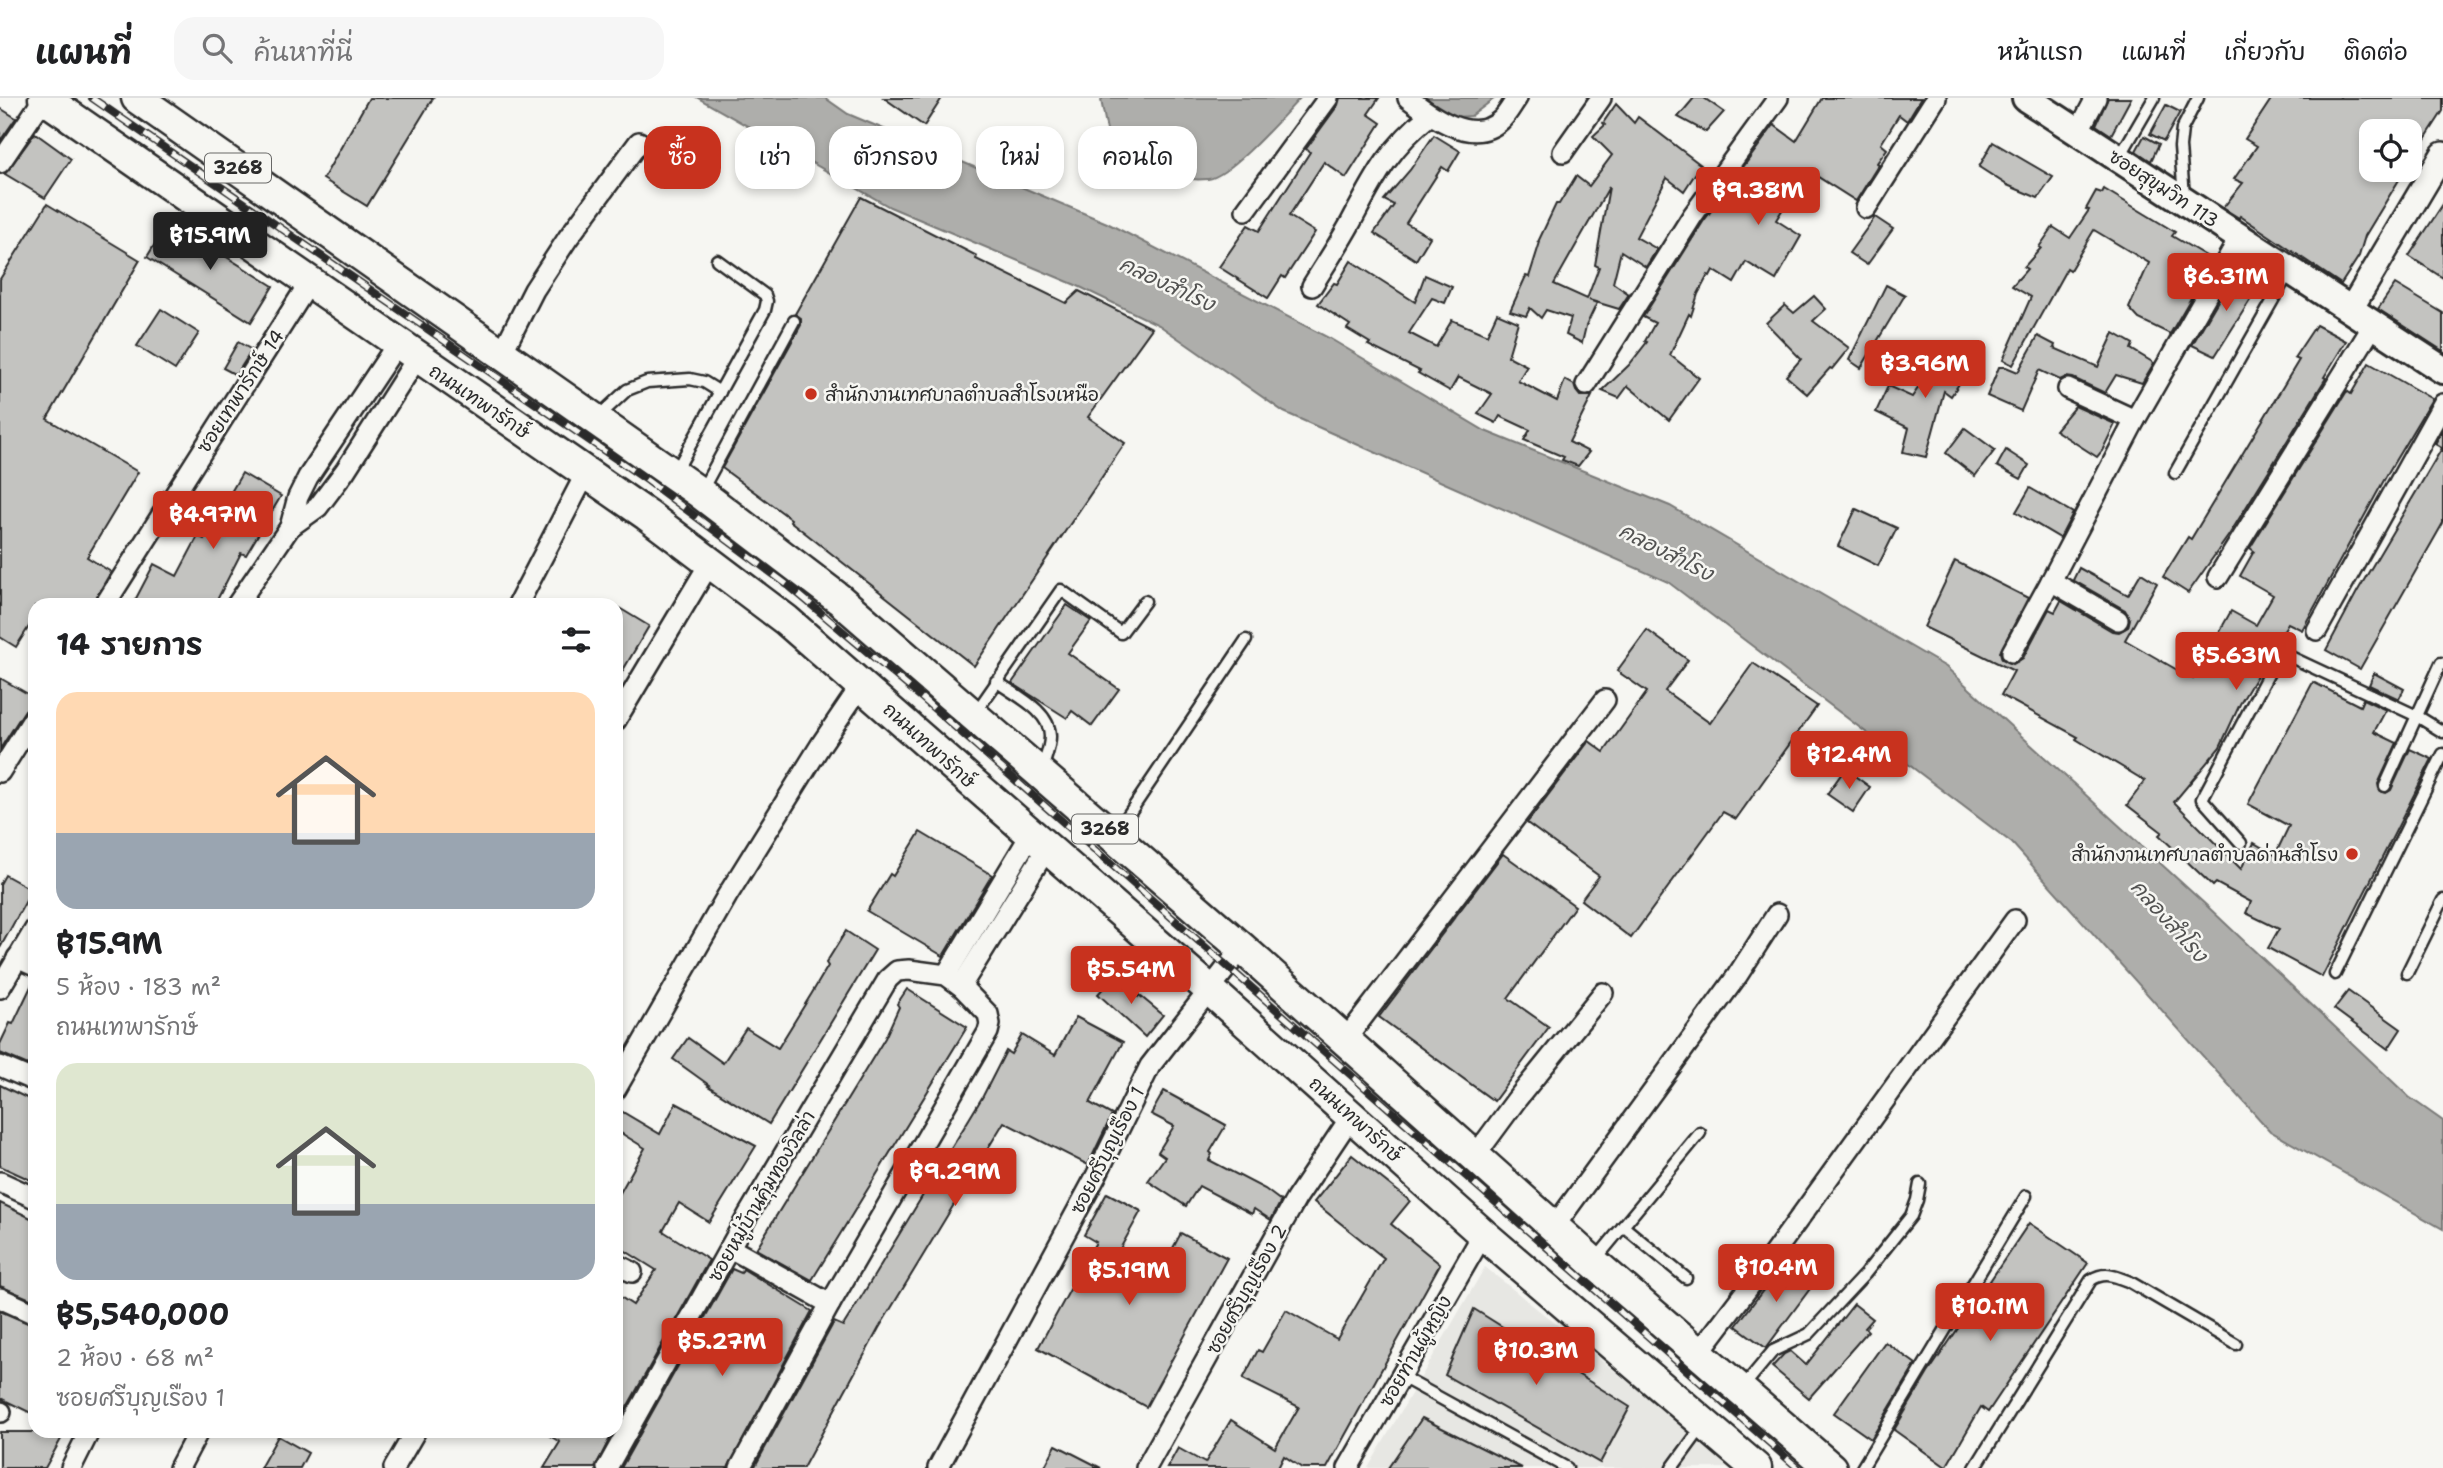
<!DOCTYPE html>
<html lang="th">
<meta charset="utf-8">
<style>
:root{--surface:#fff;--page:#f6f6f6;--text:#202124;--muted:#757577;--line:#e0e0e0;--accent:#c8321e}
body{margin:0;font-family:"Shantell Sans","Playpen Sans Thai",sans-serif;background:var(--page);color:var(--text);height:100vh;display:flex;flex-direction:column;font-size:26px;white-space:nowrap}
*{box-sizing:border-box;margin:0}
p{font-size:23px;color:var(--muted)}
.icon{flex:none;width:38px;height:38px;fill:none;stroke:currentColor;stroke-width:2;stroke-linecap:round;stroke-linejoin:round}
.map{position:relative;flex:1;overflow:hidden}
.panel{position:absolute;left:28px;top:500px;width:595px;height:840px;display:flex;flex-direction:column;background:var(--surface);border-radius:21px;box-shadow:0 4px 10px #0003}
.panel>*{flex:none}
.top-card{position:absolute;left:644px;top:28px;width:665px;height:63px;display:flex;gap:14px}
.fabs{position:absolute;left:2359px;top:21px;display:grid;gap:14px}
.fabs a{display:grid;place-items:center;width:63px;height:63px;border-radius:14px;background:var(--surface);box-shadow:0 4px 10px #0003;font-size:35px}
.price{position:absolute;translate:-50% -60px;padding:0 16px;border-radius:7px;background:var(--accent);color:#fff;font-size:23px;line-height:46px;filter:drop-shadow(0 2px 4px #0008)}
.price::after{content:'';position:absolute;left:50%;top:42px;width:21px;height:16px;margin-left:-10px;background:inherit;clip-path:polygon(0 0,100% 0,50% 100%)}
.price.active{background:#222;color:#fff}
ul{padding:0;list-style:none}
li{display:grid;align-content:center;gap:14px;height:371px;padding:0 28px}
li span{display:grid;place-items:center;height:217px;border-radius:21px;color:#555}
li>.icon{margin-inline-start:auto}
span .icon{width:126px;height:126px;fill:#fffc;stroke-width:1}
li b{font-size:30px}
h2{display:flex;justify-content:space-between;align-items:center;height:84px;padding:0 28px;font-size:30px}
.chip{padding:0 24px;border-radius:21px;background:var(--surface);box-shadow:0 4px 10px #0003;font-size:24px;line-height:63px}
.chip.active{background:var(--accent);color:#fff}
header{display:flex;align-items:center;gap:42px;box-sizing:border-box;height:98px;padding:0 35px;background:var(--surface);border-bottom:2px solid var(--line)}
header strong{font-size:33px}
nav{display:flex;gap:38px;margin-inline-start:auto;font-size:24px}
.search{width:490px;height:63px;background:var(--page);display:flex;align-items:center;gap:18px;box-sizing:border-box;padding:0 24px;border-radius:21px;color:var(--muted);font-size:26px}
.map>svg:first-child{display:block}
.built{fill:#e7e7e3}
.water{fill:#aeaeab;stroke:#7a7a78;stroke-width:2}
.building{fill:#c3c3c0;stroke:#2b2b2b;stroke-width:2;fill-rule:evenodd}
.lines{fill:none;stroke-linecap:round;stroke-linejoin:round}
.service-casing{stroke:#2b2b2b;stroke-width:15}
.minor-casing{stroke:#2b2b2b;stroke-width:24}
.tertiary-casing{stroke:#2b2b2b;stroke-width:28}
.secondary-casing{stroke:#2b2b2b;stroke-width:32}
.primary-casing{stroke:#2b2b2b;stroke-width:35}
.service{stroke:#f6f6f2;stroke-width:10}
.minor{stroke:#f6f6f2;stroke-width:19}
.tertiary{stroke:#f6f6f2;stroke-width:23}
.secondary{stroke:#f6f6f2;stroke-width:26}
.primary{stroke:#f6f6f2;stroke-width:30}
.rail-casing{stroke:#2b2b2b;stroke-width:8}
.rail{stroke:#f6f6f2;stroke-width:5;stroke-dasharray:16;stroke-linecap:butt}
.poi-dot{fill:#c8321e;stroke:#f6f6f2;stroke-width:2.5}
.labels{text-anchor:middle;stroke-width:5;stroke-linejoin:round;paint-order:stroke}
.shield{fill:#f6f6f2;stroke:#686867;stroke-width:2}
.shield-label{font-size:18px;font-weight:bold;fill:#2b2b2b}
.street-label{font-size:19px;fill:#2b2b2b;stroke:#f6f6f2}
.poi-label{font-size:19px;fill:#2b2b2b;stroke:#f6f6f2;text-anchor:start}
.water-label{font-size:21px;font-style:italic;fill:#525251;stroke:#f6f6f2}
</style>
<header>
<strong>แผนที่</strong>
<div class="search"><svg class="icon" aria-label="search" viewBox="0 0 24 24"><circle cx="10" cy="10" r="6"/><path d="M15 15l6 6"/></svg>ค้นหาที่นี่</div>
<nav><a>หน้าแรก</a><a>แผนที่</a><a>เกี่ยวกับ</a><a>ติดต่อ</a></nav>
</header>
<div class="map">
<svg width="2443" height="1370" viewBox="0 0 2443 1370">
<rect width="100%" height="100%" fill="#f6f6f2"/>
<filter id="ink" filterUnits="userSpaceOnUse"><feTurbulence type="fractalNoise" baseFrequency=".0143" numOctaves="2"/><feDisplacementMap in="SourceGraphic" scale="14" xChannelSelector="R" yChannelSelector="G"/><feConvolveMatrix kernelMatrix="1 2 1 2 8 2 1 2 1" color-interpolation-filters="sRGB"/></filter>
<g filter="url(#ink)">
<polygon class="built" points="1485,1169 1698,1340 1727,1370 1368,1370"/>
<g class="water">
<polygon points="698,0 825,0 848,16 1107,125 1329,240 1485,333 1670,408 1946,569 2207,808 2409,999 2443,1023 2443,1131 2270,1033 2012,745 1668,484 1284,314 1159,227 1078,188 890,109"/>
<path d="M1103,0h197c-17,18 -70,79 -92,81 -33,3 -65,-10 -95,-18l-12,-61z"/>
<polygon points="1421,0 1495,0 1471,18 1439,20"/>
</g>
<g class="building">
<polygon points="369,0 433,0 367,108 323,81"/>
<polygon points="884,0 942,0 924,28"/>
<polygon points="1340,0 1379,0 1368,16 1381,25 1346,80 1324,64 1289,118 1315,134 1285,180 1282,178 1268,200 1219,169 1248,127 1259,133 1310,54 1306,51 1338,7"/>
<polygon points="1694,0 1704,0 1724,14 1706,34 1678,19"/>
<polygon points="1822,0 1921,0 1907,23 1899,17 1881,46 1887,51 1877,65 1879,66 1856,103 1807,72 1776,122 1801,138 1776,182 1746,164 1734,185 1713,172 1710,178 1708,177 1698,196 1691,218 1689,216 1670,257 1699,280 1669,322 1628,288 1619,300 1602,293 1629,267 1647,244 1645,243 1655,225 1643,219 1703,124 1774,27 1796,43"/>
<polygon points="2108,0 2131,0 2111,37 2096,27"/>
<polygon points="2272,0 2443,0 2443,13 2410,64 2410,33 2371,33 2371,72 2405,72 2365,138 2359,158 2341,186 2240,118 2239,120 2223,110 2243,85 2234,81 2257,48 2245,41"/>
<path d="M1616,6l18,19 4,-6 63,48 -17,26 -17,-13 -31,59 21,12 -11,18 -25,-16 -8,32 16,11 -10,15 -30,-9 8,3 -11,23 -4,17 -16,-8 5,-17 -25,-8 -5,8 -11,-10 -4,8 -16,-5 16,-35 3,1 11,-35h-2l18,-38h3l17,-28 13,10 23,-31 -19,-19 12,-11 -2,-2zM1609,89l-14,78 4,2 -12,32 -33,-15z"/>
<polygon points="2166,7 2180,14 2164,43 2150,36"/>
<polygon points="0,10 16,20 0,43"/>
<polygon points="35,35 71,61 45,100 5,76"/>
<polygon points="1434,37 1460,53 1448,73 1442,69 1406,125 1430,139 1416,162 1374,135 1394,107 1384,102 1410,72"/>
<polygon points="2144,38 2159,46 2151,63 2136,53"/>
<polygon points="1993,44 2053,79 2038,100 2007,87 1979,69"/>
<polygon points="2104,91 2175,134 2172,138 2213,162 2170,236 2139,221 2129,210 2149,165 2094,132 2070,172 2067,170 2013,267 2003,262 2031,199 2012,188 2027,171 2024,169 2041,150 2039,149 2053,129 2070,140 2089,112 2086,111 2096,93 2102,95"/>
<polygon points="861,99 977,158 976,161 1066,205 1079,193 1152,230 1088,319 1125,345 974,568 790,423 791,421 722,370 801,227 801,220 795,216"/>
<polygon points="47,106 140,162 47,321 138,374 87,459 111,474 91,508 35,508 35,519 16,549 0,539 0,181"/>
<polygon points="2443,106 2443,180 2409,158"/>
<polygon points="1875,119 1893,131 1867,167 1849,155"/>
<polygon points="169,123 273,188 251,224 147,159"/>
<polygon points="1351,163 1415,204 1425,177 1452,189 1445,205 1432,200 1409,235 1436,249 1452,222 1487,237 1497,215 1518,224 1508,258 1527,268 1518,283 1557,303 1565,282 1574,287 1576,293 1580,298 1592,298 1569,344 1589,354 1578,368 1562,362 1564,359 1524,342 1530,332 1500,318 1496,325 1478,316 1492,296 1458,279 1450,293 1418,275 1420,273 1368,247 1370,245 1347,231 1350,227 1318,206 1334,185 1337,186"/>
<polygon points="2236,172 2261,185 2215,258 2192,247"/>
<polygon points="2395,186 2443,215 2443,253 2378,211"/>
<polygon points="1886,187 1905,197 1861,270 1849,262"/>
<polygon points="1814,198 1826,211 1813,223 1849,250 1832,271 1830,270 1807,296 1786,278 1801,261 1766,225 1785,207 1794,215"/>
<polygon points="161,211 199,235 175,272 137,248"/>
<polygon points="2316,227 2346,243 2324,279 2326,280 2229,437 2188,495 2163,479 2188,439 2191,441 2299,262 2294,260"/>
<polygon points="2114,235 2133,246 2131,251 2154,265 2142,285 2116,277 2105,295 2073,280 2066,279 2060,282 2039,272 2021,313 1987,298 1999,269 2006,269 2018,274 2038,238 2055,247 2054,250 2098,269"/>
<polygon points="238,244 252,252 236,277 223,270"/>
<polygon points="1948,246 1974,263 1951,298 1944,293 1926,359 1903,354 1909,330 1876,314 1888,288 1912,299"/>
<polygon points="2369,265 2432,301 2389,373 2302,532 2288,525 2240,606 2220,649 2174,704 2241,771 2254,745 2275,757 2289,728 2248,706 2313,584 2360,608 2363,601 2386,612 2374,634 2397,645 2378,686 2381,694 2386,695 2391,692 2410,651 2432,661 2322,879 2268,850 2279,831 2246,815 2251,804 2216,785 2213,788 2159,737 2162,734 2127,707 2145,683 2076,641 2078,639 2001,597 2014,573 1924,529 1955,463 2028,500 2000,554 2002,561 2013,566 2023,560 2049,511 2055,514 2061,503 2112,533 2119,534 2128,529 2130,521 2125,512 2073,482 2079,470 2128,497 2141,475 2157,485 2125,542 2193,581 2231,513 2256,527 2273,497 2240,478 2254,453 2250,450 2347,293 2351,296"/>
<polygon points="2075,308 2115,326 2102,353 2097,359 2055,332"/>
<polygon points="1965,330 1995,352 1975,378 1946,355"/>
<polygon points="2443,331 2443,425 2360,571 2326,552 2357,494 2442,350 2435,346"/>
<polygon points="2006,352 2029,367 2021,381 1997,368"/>
<polygon points="242,375 281,398 246,457 241,455 214,508 132,508 154,466 177,478 198,438 204,441"/>
<polygon points="2030,390 2073,415 2060,440 2016,414"/>
<polygon points="1856,411 1897,430 1878,468 1838,448"/>
<polygon points="1067,507 1091,523 1068,555 1119,591 1092,628 1072,613 1067,620 1012,585"/>
<polygon points="616,508 649,528 616,584"/>
<polygon points="1647,532 1688,562 1665,593 1710,625 1753,565 1817,608 1736,721 1723,714 1631,840 1581,802 1599,778 1527,725 1589,643 1604,654 1647,594 1617,573"/>
<polygon points="2374,575 2404,591 2399,601 2369,587"/>
<polygon points="0,580 35,600 34,606 25,612 0,651"/>
<polygon points="1845,671 1870,689 1853,714 1827,696"/>
<polygon points="920,734 992,777 943,858 867,813 890,776 893,778"/>
<polygon points="1503,756 1575,808 1508,900 1549,929 1494,1003 1379,919"/>
<polygon points="5,777 32,792 0,850 0,786"/>
<polygon points="846,833 875,852 769,1026 708,988 709,987 673,961 688,940 723,965 746,930 778,950 812,895 828,868 826,865"/>
<polygon points="1114,878 1138,899 1139,897 1163,917 1145,939 1098,896"/>
<polygon points="35,880 35,970 0,955 0,946 10,925 13,926"/>
<polygon points="907,891 967,929 812,1182 756,1151 885,940 899,909 897,906"/>
<polygon points="2348,893 2401,931 2388,951 2334,911"/>
<polygon points="1076,919 1123,944 1090,1005 1112,1017 1088,1067 1004,1024 879,1230 803,1370 754,1370 834,1224 843,1228 863,1196 983,998 1006,953 1011,956 1022,937 1055,957"/>
<polygon points="0,987 35,1004 35,1084 0,1068"/>
<polygon points="1164,993 1226,1027 1210,1054 1212,1056 1209,1062 1265,1091 1281,1103 1271,1122 1254,1111 1252,1116 1199,1088 1186,1108 1148,1083 1165,1059 1158,1054 1174,1028 1151,1016"/>
<polygon points="676,1005 756,1048 709,1124 679,1105 663,1133 709,1162 616,1329 616,1196 633,1207 656,1172 616,1147 616,1102 645,1050 616,1032 616,1010 660,1036"/>
<polygon points="1352,1057 1410,1103 1391,1126 1440,1166 1327,1370 1302,1370 1284,1358 1278,1370 1167,1370 1178,1350 1205,1365 1231,1322 1275,1350 1299,1309 1243,1281 1258,1252 1262,1254 1286,1212 1337,1241 1384,1160 1314,1104"/>
<polygon points="1107,1095 1141,1113 1116,1158 1157,1180 1181,1135 1227,1160 1146,1309 1038,1250 1096,1144 1084,1137"/>
<polygon points="0,1105 35,1122 35,1203 0,1188"/>
<polygon points="2029,1125 2088,1165 1988,1314 1981,1309 1946,1369 1894,1332 1928,1275"/>
<polygon points="1786,1162 1815,1184 1766,1250 1736,1228"/>
<polygon points="732,1171 741,1175 743,1171 812,1213 728,1370 621,1370"/>
<polygon points="1854,1206 1873,1221 1865,1230 1868,1233 1809,1300 1772,1269 1784,1256 1790,1253 1806,1267"/>
<polygon points="1474,1211 1630,1309 1600,1365 1445,1277"/>
<polygon points="0,1213 35,1228 35,1317 0,1300"/>
<polygon points="1885,1244 1916,1266 1871,1341 1834,1315"/>
<polygon points="1422,1320 1522,1370 1388,1370"/>
<polygon points="0,1334 65,1334 45,1370 0,1370"/>
<polygon points="543,1334 613,1334 595,1370 544,1370 560,1344"/>
<polygon points="278,1338 308,1355 300,1370 260,1370"/>
<polygon points="1056,1347 1101,1370 1044,1370"/>
</g>
<g class="lines">
<g class="service-casing">
<g id="service">
<polyline points="2119,60 2154,0"/>
<polyline points="2184,98 2180,49 2182,31 2198,0"/>
<polyline points="599,318 627,292 647,284 690,281 704,284 720,294"/>
<polyline points="676,373 765,212 767,203 765,197 717,162"/>
<polyline points="2175,375 2290,172"/>
<polyline points="702,392 794,223"/>
<path d="M996,583c19,14 55,30 54,56 0,11 -5,22 -8,33"/>
<polyline points="976,614 1061,492 1121,535 1145,503"/>
<polyline points="2385,688 2441,565"/>
<polyline points="1116,735 1246,542"/>
<polyline points="2241,745 2202,701 2280,554 2417,618 2443,634"/>
<polyline points="2407,875 2443,802"/>
<polyline points="2335,876 2443,656"/>
<polyline points="1623,1128 1686,1180"/>
<polyline points="1596,1161 1700,1035"/>
<polyline points="1400,1278 1567,1370"/>
<polyline points="1743,1289 1773,1253 1809,1236 1865,1176 1911,1118 1917,1102 1920,1086"/>
<polyline points="1672,1370 1702,1329"/>
<polyline points="1862,1370 2026,1098"/>
<path d="M1975,1370l116,-188c14,-9 24,-4 39,2l106,62"/>
</g>
</g>
<g class="minor-casing">
<g id="minor">
<path d="M1408,0c23,18 65,49 93,22 6,-5 11,-15 16,-22"/>
<polyline points="2078,34 2096,0"/>
<polyline points="1563,54 1601,0"/>
<polyline points="0,65 44,0"/>
<polyline points="1866,110 1936,0"/>
<polyline points="1246,112 1328,0"/>
<path d="M1312,188c13,-21 27,-42 39,-64 24,-45 38,-74 79,-107"/>
<polyline points="502,255 534,192 568,140 639,44"/>
<polyline points="1586,287 1693,117 1778,0"/>
<polyline points="2068,291 2135,322"/>
<polyline points="290,429 298,399 308,379 397,246"/>
<polyline points="2218,479 2374,226"/>
<polyline points="104,508 309,185"/>
<polyline points="236,508 290,429 318,409 345,373 417,260"/>
<polyline points="517,508 586,375"/>
<polyline points="2118,522 2051,483 2135,322 2240,139"/>
<polyline points="2317,532 2443,306"/>
<polyline points="2012,554 2051,483"/>
<polyline points="616,622 711,463"/>
<polyline points="0,674 35,618"/>
<polyline points="17,860 35,868"/>
<polyline points="946,877 1031,736"/>
<polyline points="961,888 1047,750"/>
<polyline points="0,890 35,831"/>
<polyline points="1346,941 1605,602"/>
<polyline points="0,968 35,983"/>
<polyline points="616,991 727,798 822,645 862,586"/>
<polyline points="1475,1058 1517,1001 1603,895"/>
<polyline points="0,1084 35,1100"/>
<polyline points="1554,1129 1737,878 1777,816"/>
<polyline points="730,1150 830,1206"/>
<polyline points="616,1166 632,1174"/>
<polyline points="0,1200 35,1216"/>
<polyline points="1698,1256 1764,1169 2015,822"/>
<polyline points="0,1314 1,1314"/>
<polyline points="71,1370 89,1334"/>
<polyline points="179,1370 198,1334"/>
<polyline points="394,1370 415,1334"/>
<polyline points="607,1370 748,1117 888,881 897,873 909,872 946,877 961,888 988,916 990,926 988,934 830,1206 740,1370"/>
<polyline points="938,1370 1096,1078 1150,968 1242,850"/>
<polyline points="1146,1370 1296,1101 1352,1017"/>
<polyline points="1348,1370 1483,1136"/>
</g>
</g>
<g class="tertiary-casing">
<polyline id="tertiary" points="2351,211 2443,56"/>
</g>
<g class="secondary-casing">
<polyline id="secondary" points="2026,0 2443,272"/>
</g>
<g class="primary-casing">
<g id="primary">
<polyline points="44,0 647,417 786,522 1210,892 1483,1136 1756,1370"/>
<polyline points="137,0 700,395 839,501 1242,850 1593,1164 1831,1370"/>
</g>
</g>
<use href="#service" class="service"/>
<use href="#minor" class="minor"/>
<use href="#tertiary" class="tertiary"/>
<use href="#secondary" class="secondary"/>
<use href="#primary" class="primary"/>
<g class="rail-casing">
<polyline id="rail" points="92,0 648,383 789,488 922,600 1798,1370"/>
</g>
<use href="#rail" class="rail"/>
</g>
</g>
<g class="poi-dot">
<circle cx="811" cy="296" r="7"/>
<circle cx="2352" cy="756" r="7"/>
</g>
<g class="labels">
<g class="shield">
<rect x="205" y="55.5" width="66" height="29" rx="5"/>
<rect x="1072" y="716.5" width="66" height="29" rx="5"/>
</g>
<g class="shield-label">
<text x="238" y="76">3268</text>
<text x="1105" y="737">3268</text>
</g>
<g class="street-label">
<text transform="translate(2164 90) rotate(33)" y="7">ซอยสุขุมวิท 113</text>
<text transform="translate(240 293) rotate(-57)" y="7">ซอยเทพารักษ์ 14</text>
<text transform="translate(480 303) rotate(34)" y="7">ถนนเทพารักษ์</text>
<text transform="translate(930 647) rotate(42)" y="7">ถนนเทพารักษ์</text>
<text transform="translate(1356 1021) rotate(42)" y="7">ถนนเทพารักษ์</text>
<text transform="translate(1107 1052) rotate(-63)" y="7">ซอยศรีบุญเรือง 1</text>
<text transform="translate(761 1098) rotate(-60)" y="7">ซอยหมู่บ้านคุ้มทองวิลล่า</text>
<text transform="translate(1246 1191) rotate(-61)" y="7">ซอยศรีบุญเรือง 2</text>
<text transform="translate(1415 1253) rotate(-60)" y="7">ซอยท่านผู้หญิง</text>
</g>
<g class="poi-label">
<text x="825" y="303">สำนักงานเทศบาลตำบลสำโรงเหนือ</text>
<text x="2338" y="763" text-anchor="end">สำนักงานเทศบาลตำบลด่านสำโรง</text>
</g>
<g class="water-label">
<text transform="translate(1167 186) rotate(25)" y="7">คลองสำโรง</text>
<text transform="translate(1666 454) rotate(27)" y="7">คลองสำโรง</text>
<text transform="translate(2169 823) rotate(48)" y="7">คลองสำโรง</text>
</g>
</g>
</svg>
<div class="fabs">
<a><svg class="icon" aria-label="locate" viewBox="0 0 24 24"><circle cx="12" cy="12" r="6"/><path d="M12 2v4M12 18v4M2 12h4M18 12h4"/></svg></a>
</div>
<b class="price" style="left:1758px;top:129px">฿9.38M</b>
<b class="price active" style="left:210px;top:174px">฿15.9M</b>
<b class="price" style="left:2226px;top:215px">฿6.31M</b>
<b class="price" style="left:1925px;top:302px">฿3.96M</b>
<b class="price" style="left:213px;top:453px">฿4.97M</b>
<b class="price" style="left:2236px;top:594px">฿5.63M</b>
<b class="price" style="left:1849px;top:693px">฿12.4M</b>
<b class="price" style="left:1131px;top:908px">฿5.54M</b>
<b class="price" style="left:955px;top:1110px">฿9.29M</b>
<b class="price" style="left:1776px;top:1206px">฿10.4M</b>
<b class="price" style="left:1129px;top:1209px">฿5.19M</b>
<b class="price" style="left:1990px;top:1245px">฿10.1M</b>
<b class="price" style="left:722px;top:1280px">฿5.27M</b>
<b class="price" style="left:1536px;top:1289px">฿10.3M</b>
<div class="top-card">
<a class="chip active">ซื้อ</a>
<a class="chip">เช่า</a>
<a class="chip">ตัวกรอง</a>
<a class="chip">ใหม่</a>
<a class="chip">คอนโด</a>
</div>
<section class="panel">
<h2>14 รายการ<svg class="icon" aria-label="filters" viewBox="0 0 24 24"><path d="M4 7h16M4 17h16"/><circle cx="9" cy="7" r="2"/><circle cx="15" cy="17" r="2"/></svg></h2>
<ul>
<li><span style="background:linear-gradient(#ffd9b3 65%,#9aa5b1 0)"><svg class="icon" aria-label="home" viewBox="0 0 24 24"><path d="M3 11l9-7 9 7M6 9v11h12V9"/></svg></span><div><b>฿15.9M</b><p>5 ห้อง · 183 m²</p><p>ถนนเทพารักษ์</p></div></li>
<li><span style="background:linear-gradient(#dfe7d0 65%,#9aa5b1 0)"><svg class="icon" aria-label="home" viewBox="0 0 24 24"><path d="M3 11l9-7 9 7M6 9v11h12V9"/></svg></span><div><b>฿5,540,000</b><p>2 ห้อง · 68 m²</p><p>ซอยศรีบุญเรือง 1</p></div></li>
</ul>
</section>
</div>
